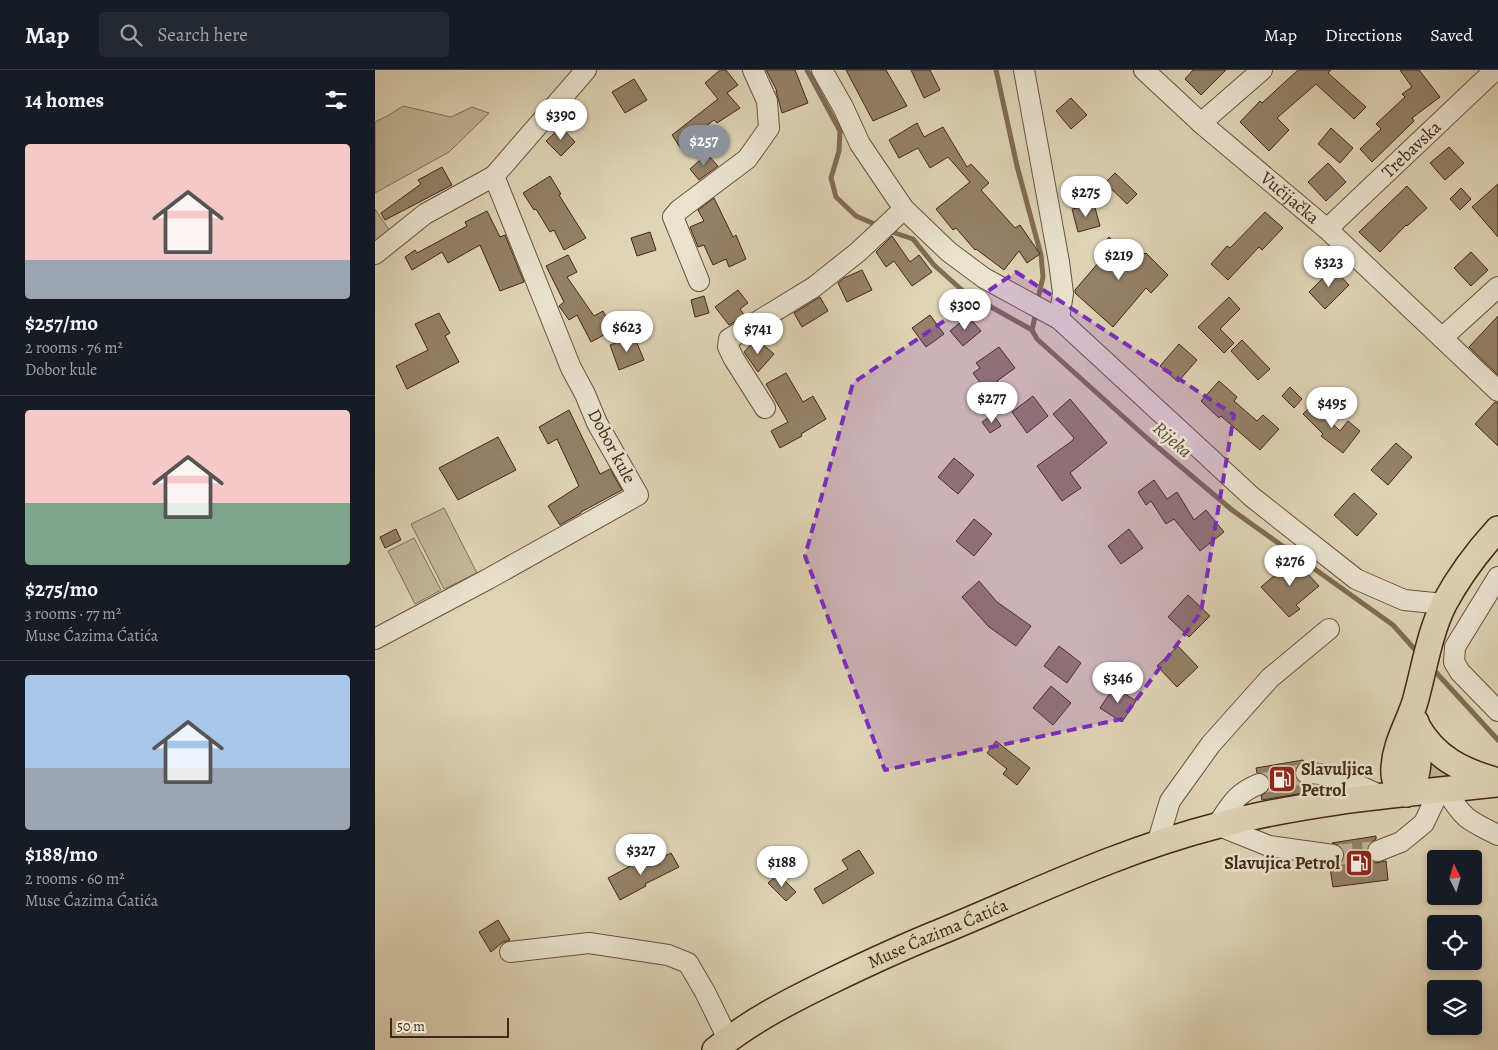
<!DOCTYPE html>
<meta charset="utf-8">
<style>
:root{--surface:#171b24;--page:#242831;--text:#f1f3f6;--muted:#9ea1a6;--line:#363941;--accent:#8c9099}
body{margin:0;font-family:Alegreya,serif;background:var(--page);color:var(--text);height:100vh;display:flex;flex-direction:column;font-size:19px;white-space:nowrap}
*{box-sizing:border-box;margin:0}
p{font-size:16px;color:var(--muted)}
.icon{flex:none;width:28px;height:28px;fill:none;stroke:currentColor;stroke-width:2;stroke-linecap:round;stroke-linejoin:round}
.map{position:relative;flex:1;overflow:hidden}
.details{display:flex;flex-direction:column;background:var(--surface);width:375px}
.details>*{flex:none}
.needle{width:32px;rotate:355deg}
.buttons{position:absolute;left:1052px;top:780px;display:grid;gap:10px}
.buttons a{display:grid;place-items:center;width:55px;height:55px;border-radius:5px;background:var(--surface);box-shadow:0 2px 8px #0003;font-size:25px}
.scale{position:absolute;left:15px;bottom:12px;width:119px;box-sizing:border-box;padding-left:5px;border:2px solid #422814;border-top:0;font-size:14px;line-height:18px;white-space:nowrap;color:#422814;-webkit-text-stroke:4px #eae3d0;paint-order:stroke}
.price{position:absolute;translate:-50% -42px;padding:0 11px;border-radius:18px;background:#fff;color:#222;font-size:16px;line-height:32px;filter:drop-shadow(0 1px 2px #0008)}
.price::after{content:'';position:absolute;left:50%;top:30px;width:15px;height:11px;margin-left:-8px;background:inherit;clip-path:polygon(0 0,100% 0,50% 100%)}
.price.selected{background:var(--accent);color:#fff}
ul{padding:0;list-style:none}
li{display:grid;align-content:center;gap:10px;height:265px;padding:0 25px}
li+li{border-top:1px solid var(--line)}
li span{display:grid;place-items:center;height:155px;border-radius:5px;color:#555}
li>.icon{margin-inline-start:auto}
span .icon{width:90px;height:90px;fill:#fffc;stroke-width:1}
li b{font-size:21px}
h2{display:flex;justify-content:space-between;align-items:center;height:60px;padding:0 25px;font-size:21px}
header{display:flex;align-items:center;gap:30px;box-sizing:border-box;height:70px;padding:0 25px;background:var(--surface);border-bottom:1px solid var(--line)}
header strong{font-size:24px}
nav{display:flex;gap:28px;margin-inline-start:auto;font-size:18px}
.search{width:350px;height:45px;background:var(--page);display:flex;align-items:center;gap:12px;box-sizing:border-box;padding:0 18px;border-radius:5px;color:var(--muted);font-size:19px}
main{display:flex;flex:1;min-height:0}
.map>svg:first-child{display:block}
.green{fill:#c4b79a;stroke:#837057}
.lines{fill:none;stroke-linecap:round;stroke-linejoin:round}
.stream{stroke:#806c54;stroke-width:5}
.building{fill:#948168;stroke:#422814}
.minor-tunnel{stroke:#c0b296;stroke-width:20;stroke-dasharray:20 10;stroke-linecap:butt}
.minor-casing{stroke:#69533c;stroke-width:22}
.major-casing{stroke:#422814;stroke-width:28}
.minor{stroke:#eae3d0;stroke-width:20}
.major{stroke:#dfd4b6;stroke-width:25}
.marked{fill:#7b2cbf;fill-opacity:0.2;stroke:#7b2cbf;stroke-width:4;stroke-dasharray:10 6;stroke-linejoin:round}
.labels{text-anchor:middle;stroke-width:5;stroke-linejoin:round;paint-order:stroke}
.street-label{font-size:18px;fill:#422814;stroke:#eae3d0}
.poi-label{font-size:18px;font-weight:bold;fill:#422814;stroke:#eae3d0;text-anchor:start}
.water-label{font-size:19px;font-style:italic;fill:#5c442f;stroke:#eae3d0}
</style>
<header>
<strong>Map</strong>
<div class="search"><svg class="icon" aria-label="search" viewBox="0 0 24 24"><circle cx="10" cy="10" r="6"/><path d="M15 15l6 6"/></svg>Search here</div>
<nav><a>Map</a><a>Directions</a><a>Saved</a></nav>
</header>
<main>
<section class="details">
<h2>14 homes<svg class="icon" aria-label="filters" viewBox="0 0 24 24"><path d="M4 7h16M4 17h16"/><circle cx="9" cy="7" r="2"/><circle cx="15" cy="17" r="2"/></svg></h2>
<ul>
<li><span style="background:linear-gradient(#f6c9c9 75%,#9aa5b1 0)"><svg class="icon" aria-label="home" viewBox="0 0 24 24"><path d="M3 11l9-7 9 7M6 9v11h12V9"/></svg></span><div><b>$257/mo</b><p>2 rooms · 76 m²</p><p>Dobor kule</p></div></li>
<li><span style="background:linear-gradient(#f6c9c9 60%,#7fa58c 0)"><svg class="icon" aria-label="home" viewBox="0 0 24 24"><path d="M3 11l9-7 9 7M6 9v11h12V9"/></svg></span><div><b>$275/mo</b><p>3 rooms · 77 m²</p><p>Muse Ćazima Ćatića</p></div></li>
<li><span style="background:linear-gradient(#a9c7e8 60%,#9aa5b1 0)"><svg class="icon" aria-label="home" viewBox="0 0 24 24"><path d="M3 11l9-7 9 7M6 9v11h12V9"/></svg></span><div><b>$188/mo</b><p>2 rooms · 60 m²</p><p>Muse Ćazima Ćatića</p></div></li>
</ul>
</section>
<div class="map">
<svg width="1123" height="980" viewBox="0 0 1123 980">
<rect width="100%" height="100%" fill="#dfd4b6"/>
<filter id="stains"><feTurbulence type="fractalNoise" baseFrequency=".004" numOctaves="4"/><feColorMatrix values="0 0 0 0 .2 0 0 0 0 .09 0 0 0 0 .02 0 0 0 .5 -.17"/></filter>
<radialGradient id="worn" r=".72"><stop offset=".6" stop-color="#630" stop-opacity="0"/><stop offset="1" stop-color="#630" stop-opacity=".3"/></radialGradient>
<g class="green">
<polygon points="28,36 76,47 97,37 114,43 74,82 0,123 0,52 14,45"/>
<polygon points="0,139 16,163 0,175"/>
<polygon points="69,438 102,503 69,519 36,454"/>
<polygon points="39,468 66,520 40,534 13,481"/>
<polygon points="1049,681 1077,703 1074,707 1047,711"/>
</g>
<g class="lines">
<g class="stream">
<polyline points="432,0 465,61 464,81 456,108 461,127 481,146 504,156"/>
<polyline points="621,0 642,96 666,185 668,207 662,233"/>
<polyline points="514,161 538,169 559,195 588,221 657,260"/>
<polyline points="661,242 657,260 662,269 773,369 857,440 1018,555 1043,583"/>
<polyline points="1057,598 1123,670"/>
</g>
</g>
<g class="building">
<polygon points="345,0 351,0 363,15 352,23 365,38 342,53 339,50 317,67 318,69 305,77 297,65 343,29 330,13"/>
<polygon points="391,0 420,0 433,33 407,43 401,21 402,21"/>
<polygon points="471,0 511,0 532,36 498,51"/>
<polygon points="536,0 555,0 565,20 549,28"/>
<polygon points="818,0 851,0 826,25 810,9"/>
<polygon points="923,0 956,0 953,3 991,37 979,49 941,14 902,48 914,60 894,81 865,52 885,31 887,33"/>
<polygon points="1025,0 1044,0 1065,27 1037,48 1039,51 997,92 985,79 1006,59 1001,54 1030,27 1027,24 1037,17"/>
<polygon points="259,9 272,30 250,43 237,22"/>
<polygon points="696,28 712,45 696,59 681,41"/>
<polygon points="542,53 549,67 568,57 592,97 596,94 614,113 606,120 640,158 645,155 665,184 652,193 644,181 629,200 601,179 600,180 581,158 578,160 561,139 595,112 573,87 555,98 543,78 524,88 514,70"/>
<polygon points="186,57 200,72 186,86 171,71"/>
<polygon points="956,58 978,78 965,93 943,74"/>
<polygon points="1074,77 1089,93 1070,110 1055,93"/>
<polygon points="332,84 343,96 324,110 315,99"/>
<polygon points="953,93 971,112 951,131 933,112"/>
<polygon points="67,97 77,115 10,150 6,143 46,114 43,110"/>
<polygon points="740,103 762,124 752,134 730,113"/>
<polygon points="175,106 186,124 184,125 211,168 189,180 179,160 175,162 161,139 159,140 148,123"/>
<polygon points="1123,114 1123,167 1097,137"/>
<polygon points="1032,116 1052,138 1032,156 1031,155 1005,182 984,162"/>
<polygon points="1086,118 1096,129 1085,140 1075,129"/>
<polygon points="339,128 358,167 361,165 371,189 354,197 351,189 338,195 329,175 323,177 315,157 329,151 323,140"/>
<polygon points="719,134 725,156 703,162 697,139"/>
<polygon points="112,141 125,167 130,165 149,212 125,221 105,175 73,193 67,182 37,200 30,187 40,180 42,183 92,156 90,152"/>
<polygon points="890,142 908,158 887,180 884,177 853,210 836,194 852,176 855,178"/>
<polygon points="275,162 281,180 262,186 256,168"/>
<polygon points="517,166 535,192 544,185 557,202 537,216 519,191 511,197 501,182"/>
<polygon points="734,167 748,180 754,172 770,184 771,183 793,205 776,223 771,218 738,257 700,223 700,220 730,185 723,180"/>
<polygon points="1096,182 1113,200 1096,216 1079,198"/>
<polygon points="193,185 202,202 192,207 219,246 228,241 238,260 216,272 202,245 194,250 184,236 189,232 171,196"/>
<polygon points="958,198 974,215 950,239 934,222"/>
<polygon points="487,200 497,220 472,232 463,213 469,208"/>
<polygon points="363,220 373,233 365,239 370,246 354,255 340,237"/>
<polygon points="329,226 334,243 320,247 316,230"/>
<polygon points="445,227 453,241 427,257 419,243"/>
<polygon points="854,227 865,239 845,259 859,273 849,283 823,257"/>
<polygon points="64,243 75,263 70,266 84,292 32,319 21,296 53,280 40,254"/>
<polygon points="555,245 569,264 551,277 537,258"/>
<polygon points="593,246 606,261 588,276 575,261"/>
<polygon points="1123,246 1123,305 1094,277"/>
<polygon points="259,266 269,290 244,300 235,275"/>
<polygon points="381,269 399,284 383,302 369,282"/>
<polygon points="867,270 895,299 883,310 856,281"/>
<polygon points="804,274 822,290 803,312 785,296"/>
<polygon points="624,277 640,298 622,311 624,313 612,322 598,303 605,298 601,293"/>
<polygon points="411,303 428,332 438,326 451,349 426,364 427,366 405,378 396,361 413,352 391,314"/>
<polygon points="844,311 862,327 859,331 882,351 888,345 904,359 885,380 846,346 844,348 826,331"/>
<polygon points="915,317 927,329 919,338 907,326"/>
<polygon points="658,326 673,346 652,363 637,342"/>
<polygon points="695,329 732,373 695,403 706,418 687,431 662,396 697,371 699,368 678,344"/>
<polygon points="1120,332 1123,333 1123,376 1100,354"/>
<polygon points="938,334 965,361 973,351 985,361 968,383 946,366 948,364 928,344"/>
<polygon points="194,340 225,404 235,399 247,420 206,442 206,443 185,455 173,436 204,416 182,369 173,374 164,357"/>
<polygon points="618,344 626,356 615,363 607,352"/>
<polygon points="123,367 141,400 83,430 64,398"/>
<polygon points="1021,373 1037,387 1013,415 996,400"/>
<polygon points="579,388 599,405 583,424 563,407"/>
<polygon points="779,410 792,429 802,422 819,450 831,440 849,462 825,481 799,449 791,454 776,431 771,435 763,422"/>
<polygon points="979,423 1002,444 982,466 959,445"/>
<polygon points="599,449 617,464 599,486 581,471"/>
<polygon points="21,459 26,470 10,478 5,467"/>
<polygon points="754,459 768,478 746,494 733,476"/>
<polygon points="919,489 944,516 921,535 925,539 914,547 886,517"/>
<polygon points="604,511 622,532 656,556 641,576 614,557 587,527"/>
<polygon points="813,525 835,546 814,567 793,547"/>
<polygon points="684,576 706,593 692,613 669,596"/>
<polygon points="803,576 823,597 802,617 782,596"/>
<polygon points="676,616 696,633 678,655 658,638"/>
<polygon points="739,617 761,631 747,652 725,638"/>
<polygon points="621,671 655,698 642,715 628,704 632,699 612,683"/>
<polygon points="928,690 929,692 921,696 919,703 921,709 924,713 933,715 934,722 887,730 886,726 893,721 896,715 894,709 891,705 882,703 881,698"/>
<polygon points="1001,766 1001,769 993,774 991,780 992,785 995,790 1001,793 1011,791 1013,810 958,817 955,797 963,796 968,792 970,786 969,780 966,776 957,773"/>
<polygon points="484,780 499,803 448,834 439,819 473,799 467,790"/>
<polygon points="296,783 304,797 270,814 271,816 245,830 233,808 259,794 262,800"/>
<polygon points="403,804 421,822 411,831 393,813"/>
<polygon points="123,850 135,870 128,872 116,882 104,862"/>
</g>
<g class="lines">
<g class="minor-tunnel">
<polyline points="884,714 931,703"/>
<polyline points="958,785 1003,781"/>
</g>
<g class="minor-casing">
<g id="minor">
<polyline points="447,0 468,37 485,74 529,139 574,182 609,208 684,249 877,427 981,509 1029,530 1069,534"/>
<polyline points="649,0 684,192 688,223 684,249"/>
<path id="s1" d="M769,0l57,53 126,106 171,162"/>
<polyline points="826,53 887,0"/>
<path id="s2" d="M952,159l168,-159"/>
<polyline points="0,184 50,144 119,106 211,0"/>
<polyline points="324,211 298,147 304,140 372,89 394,58 392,31 378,0"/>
<polyline points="1067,268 1123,217"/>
<polyline points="390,338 359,289 353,277 354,269 439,217 483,182 529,139"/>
<polyline points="1123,507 1080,577 1079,592 1085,602 1123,641"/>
<polyline points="0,569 113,509 263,425 222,353 210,324 196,298 119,106"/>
<path d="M931,703c27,0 53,12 77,24"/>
<path d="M884,714c-24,10 -28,21 -42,41l52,21 64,9"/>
<path d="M1071,720c17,29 23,31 52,45"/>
<polyline points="782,774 795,731 836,674 895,608 954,559"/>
<polyline points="1003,781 1026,772 1049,753 1064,721"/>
<polyline points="135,882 214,873 293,885 313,893 330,922 353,969"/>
</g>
</g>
<g class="major-casing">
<g id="major">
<path d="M1041,654c19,34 46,47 82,57"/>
<path d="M1031,724c-9,-7 -13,-15 -12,-26 1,-24 14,-44 21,-66 9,-32 14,-68 29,-98 15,-28 33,-52 54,-75"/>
<path d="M1031,724c17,-17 12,-49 10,-72"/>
<path id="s3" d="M340,980c34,-28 73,-48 112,-67 39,-19 78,-37 118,-53 89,-37 177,-80 271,-104 91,-25 188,-32 282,-42"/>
</g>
</g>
<use href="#minor" class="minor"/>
<use href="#major" class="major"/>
</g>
<path class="marked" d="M641,202l218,143 -33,197 -79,107 -237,51 -80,-214 48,-173z"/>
<defs>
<g id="fuel-square" transform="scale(1.4375)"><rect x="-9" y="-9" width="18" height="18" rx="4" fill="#8f2418" stroke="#eae3d0"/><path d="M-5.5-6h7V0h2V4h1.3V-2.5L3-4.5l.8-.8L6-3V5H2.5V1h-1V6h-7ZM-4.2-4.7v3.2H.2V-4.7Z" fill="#fff"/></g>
</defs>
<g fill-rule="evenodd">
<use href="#fuel-square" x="907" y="709"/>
<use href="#fuel-square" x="984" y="793"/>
</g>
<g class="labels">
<g class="street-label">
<text dy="6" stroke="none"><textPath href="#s2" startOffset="116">Trebavska</textPath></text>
<text dy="6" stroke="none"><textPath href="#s1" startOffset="194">Vučijačka</textPath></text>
<text transform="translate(237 376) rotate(62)" y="6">Dobor kule</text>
<text dy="6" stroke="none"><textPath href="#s3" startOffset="252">Muse Ćazima Ćatića</textPath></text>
</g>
<g class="poi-label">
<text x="926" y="705">Slavuljica<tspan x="926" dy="21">Petrol</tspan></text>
<text x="965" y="799" text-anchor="end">Slavujica Petrol</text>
</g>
<g class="water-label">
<text transform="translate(798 369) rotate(41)" y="7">Rijeka</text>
</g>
</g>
<rect width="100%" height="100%" filter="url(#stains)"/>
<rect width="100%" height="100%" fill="url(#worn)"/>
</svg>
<div class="buttons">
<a><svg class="needle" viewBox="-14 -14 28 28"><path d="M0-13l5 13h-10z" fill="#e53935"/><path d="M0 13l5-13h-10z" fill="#9ea1a6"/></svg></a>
<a><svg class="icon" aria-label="locate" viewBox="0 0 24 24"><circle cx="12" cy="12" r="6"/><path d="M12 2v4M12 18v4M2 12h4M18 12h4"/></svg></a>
<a><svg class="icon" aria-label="layers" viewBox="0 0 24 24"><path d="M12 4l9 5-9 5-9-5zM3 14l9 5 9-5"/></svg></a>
</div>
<div class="scale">50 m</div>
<b class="price" style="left:186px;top:71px">$390</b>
<b class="price selected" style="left:329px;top:97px">$257</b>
<b class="price" style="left:711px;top:148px">$275</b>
<b class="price" style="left:744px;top:211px">$219</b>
<b class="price" style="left:954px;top:218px">$323</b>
<b class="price" style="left:590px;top:261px">$300</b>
<b class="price" style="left:252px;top:283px">$623</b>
<b class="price" style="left:383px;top:285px">$741</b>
<b class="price" style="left:617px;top:354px">$277</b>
<b class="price" style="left:957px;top:359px">$495</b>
<b class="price" style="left:915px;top:517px">$276</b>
<b class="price" style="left:743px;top:634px">$346</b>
<b class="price" style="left:266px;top:806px">$327</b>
<b class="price" style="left:407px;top:818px">$188</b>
</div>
</main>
